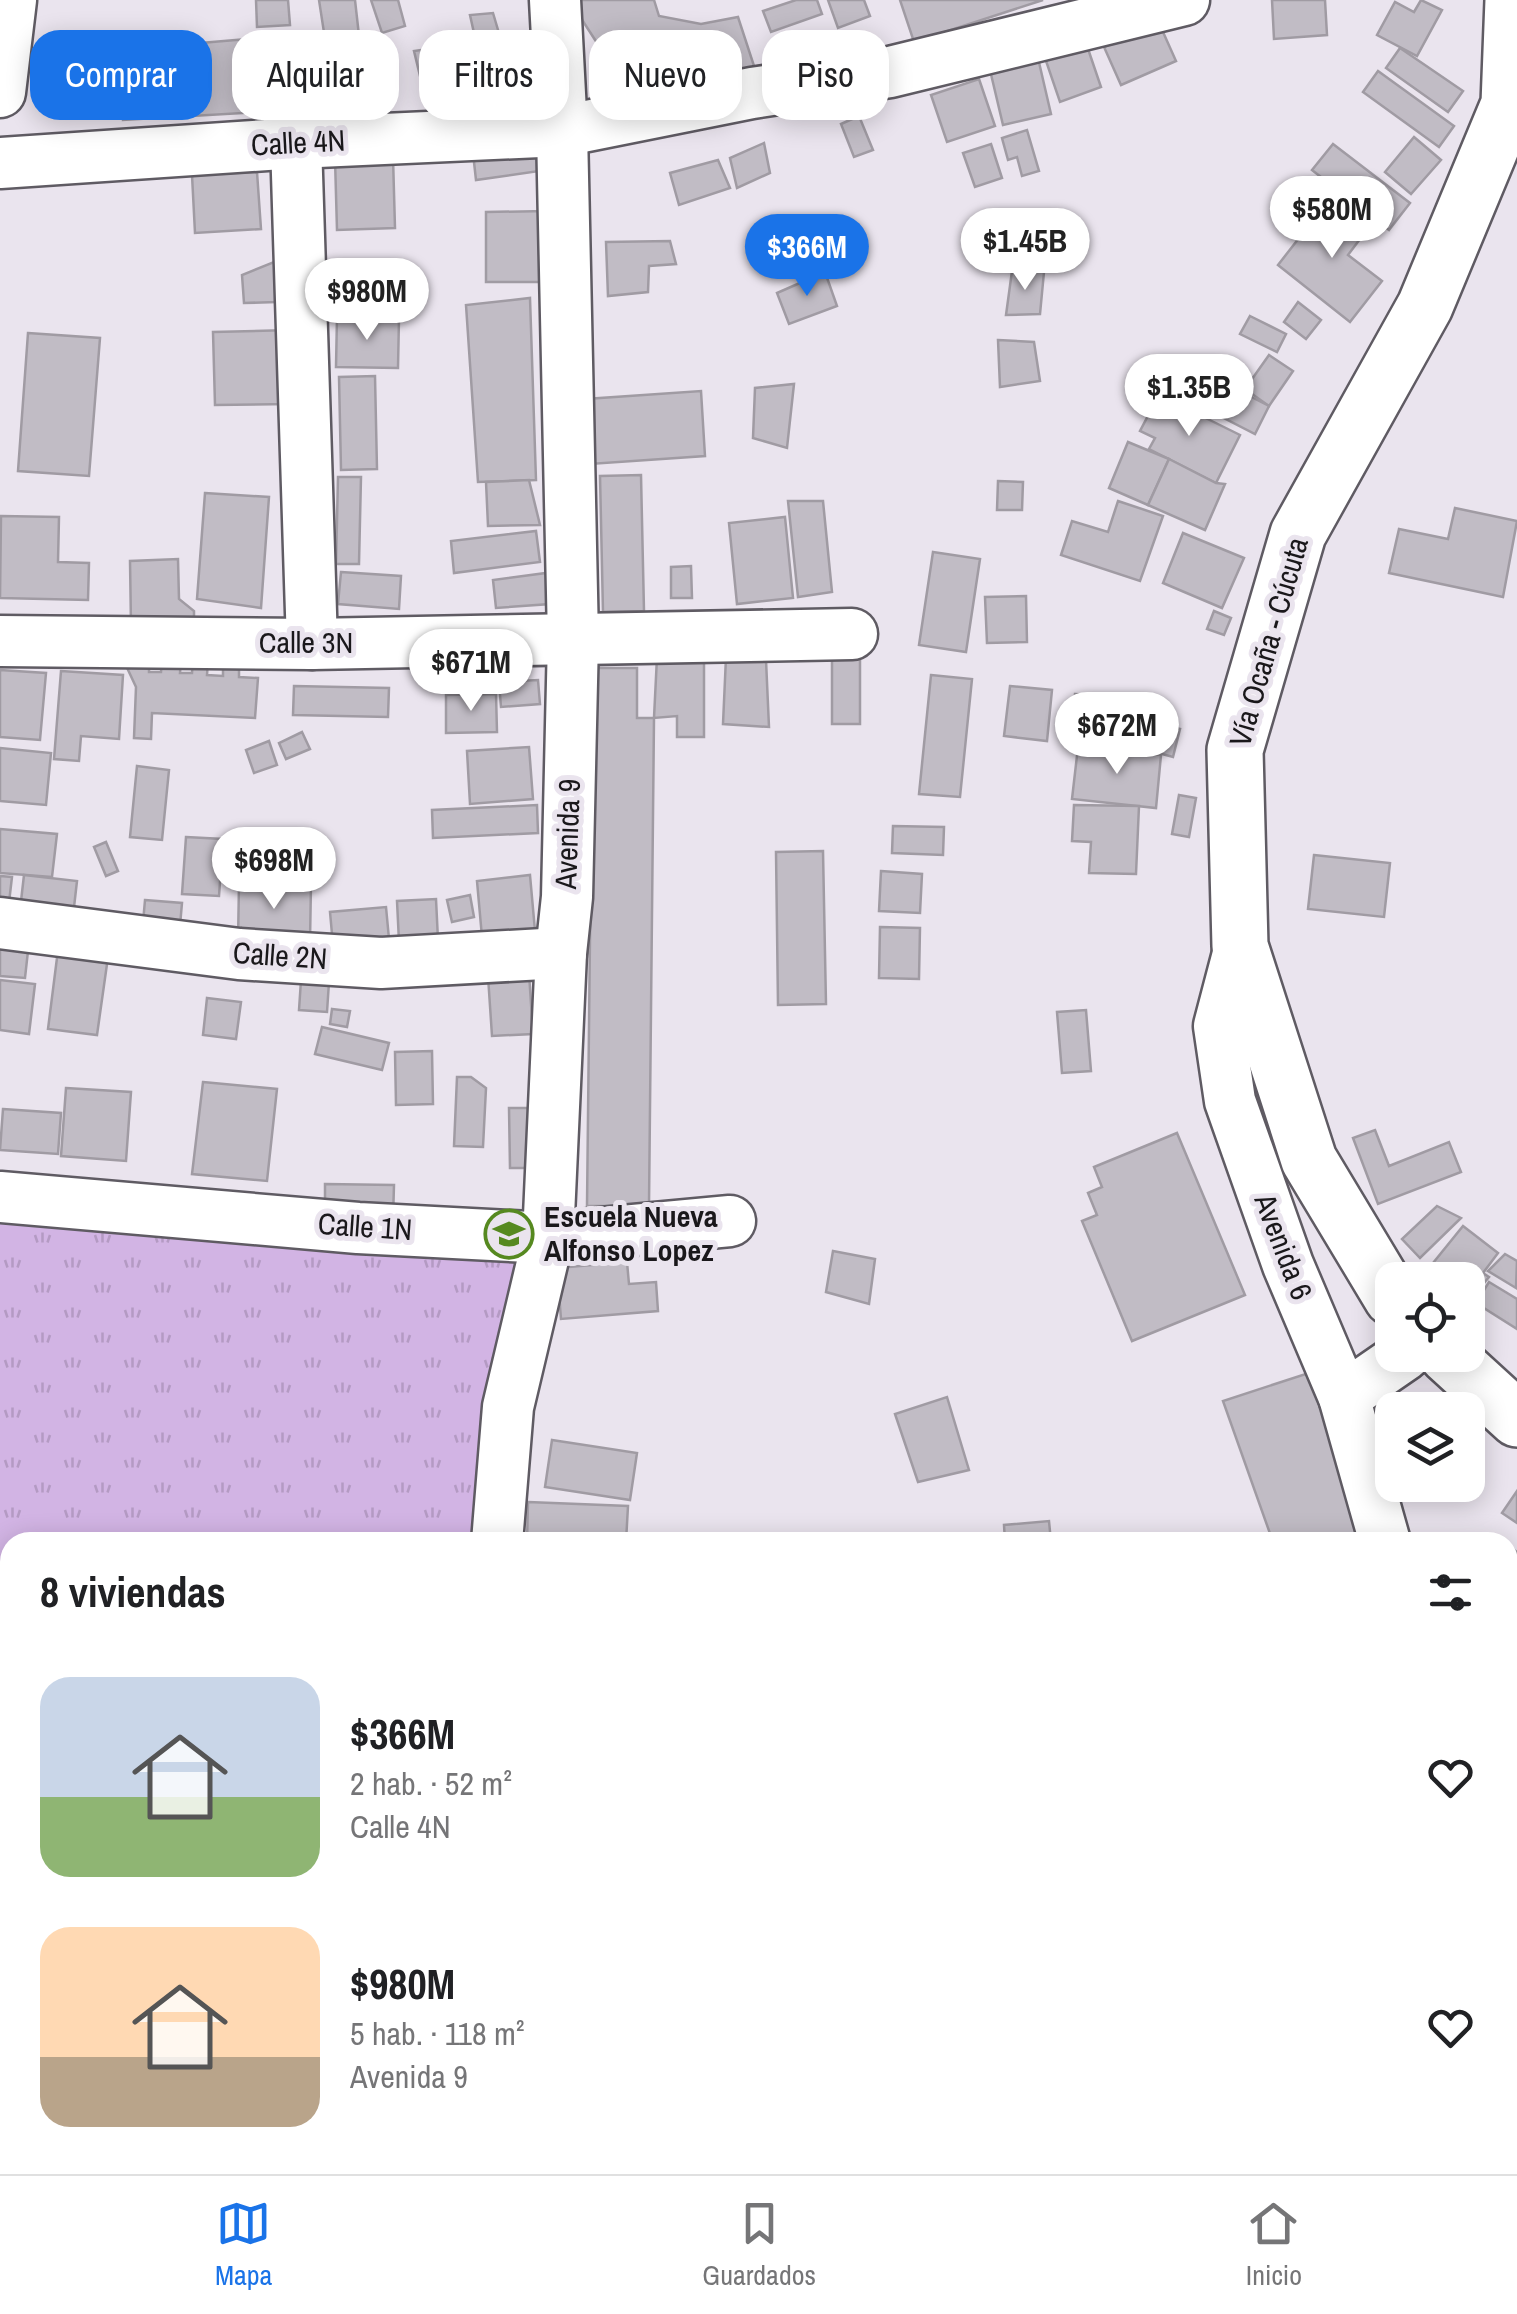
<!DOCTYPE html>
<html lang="es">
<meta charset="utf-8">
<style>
:root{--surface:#fff;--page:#f6f6f6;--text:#202124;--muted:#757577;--line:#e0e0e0;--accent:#1a73e8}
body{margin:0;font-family:"Archivo Narrow",sans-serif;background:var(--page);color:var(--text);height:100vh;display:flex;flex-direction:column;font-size:38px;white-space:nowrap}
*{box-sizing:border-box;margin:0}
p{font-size:32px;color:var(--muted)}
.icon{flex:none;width:55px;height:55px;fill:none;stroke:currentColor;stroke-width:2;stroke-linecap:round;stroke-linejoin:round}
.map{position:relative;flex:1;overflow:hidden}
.details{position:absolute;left:0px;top:1532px;width:1518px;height:642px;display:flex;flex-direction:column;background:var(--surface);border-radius:30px 30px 0 0;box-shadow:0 5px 25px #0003}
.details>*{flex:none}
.banner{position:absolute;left:30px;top:30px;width:1000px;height:90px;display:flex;gap:20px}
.controls{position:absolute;left:1375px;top:1262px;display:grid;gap:20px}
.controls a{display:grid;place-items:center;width:110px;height:110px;border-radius:20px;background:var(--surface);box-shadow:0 5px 25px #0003;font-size:50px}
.price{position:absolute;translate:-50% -85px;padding:0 22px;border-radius:35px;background:#fff;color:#222;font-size:32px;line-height:65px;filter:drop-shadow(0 2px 5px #0008)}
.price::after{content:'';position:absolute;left:50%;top:60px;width:30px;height:22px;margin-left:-15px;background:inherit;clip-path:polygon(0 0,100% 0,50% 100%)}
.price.active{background:var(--accent);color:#fff}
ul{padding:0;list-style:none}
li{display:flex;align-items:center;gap:30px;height:250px;padding:0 40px}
li span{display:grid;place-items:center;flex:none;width:280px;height:200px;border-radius:30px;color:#555}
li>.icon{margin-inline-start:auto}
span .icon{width:120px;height:120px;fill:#fffc;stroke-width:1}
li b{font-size:42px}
h2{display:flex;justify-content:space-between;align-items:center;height:120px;padding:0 40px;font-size:42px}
.pill{padding:0 35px;border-radius:30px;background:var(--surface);box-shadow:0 5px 25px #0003;font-size:35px;line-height:90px}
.pill.active{background:var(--accent);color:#fff}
.tab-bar{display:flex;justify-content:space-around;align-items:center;height:140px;border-top:2px solid var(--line);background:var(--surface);font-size:28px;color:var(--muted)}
.tab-bar a{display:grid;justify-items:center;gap:5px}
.tab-bar .active{color:var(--accent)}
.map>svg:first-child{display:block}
.grass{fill:url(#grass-tufts)}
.forest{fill:url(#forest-firs)}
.building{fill:#c1bcc5;stroke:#a09ba3;stroke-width:2.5}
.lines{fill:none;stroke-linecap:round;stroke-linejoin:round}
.minor-casing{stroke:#5f5b63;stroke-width:55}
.major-casing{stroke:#5f5b63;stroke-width:60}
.minor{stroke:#fff;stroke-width:50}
.major{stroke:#fff;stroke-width:55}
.labels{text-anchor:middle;stroke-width:10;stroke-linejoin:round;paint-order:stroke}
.street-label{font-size:30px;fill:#1a181b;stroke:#eae4ee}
.poi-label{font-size:30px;font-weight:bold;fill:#1a181b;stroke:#eae4ee;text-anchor:start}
</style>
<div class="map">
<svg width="1517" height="2174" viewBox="0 0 1517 2174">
<defs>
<pattern id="grass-tufts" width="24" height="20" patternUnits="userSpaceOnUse" patternTransform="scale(2.5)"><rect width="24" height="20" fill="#d2b4e4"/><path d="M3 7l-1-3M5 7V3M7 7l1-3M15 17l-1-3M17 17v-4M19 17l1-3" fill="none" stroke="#b49ac3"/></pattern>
<pattern id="forest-firs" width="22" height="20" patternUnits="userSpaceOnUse" patternTransform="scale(2.5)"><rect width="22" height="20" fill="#d2b4e4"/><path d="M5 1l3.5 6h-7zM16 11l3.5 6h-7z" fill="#b49ac3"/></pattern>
</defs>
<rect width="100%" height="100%" fill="#eae4ee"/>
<polygon class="grass" points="0,1213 521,1263 484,1542 10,1542 10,2165 377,2165 375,2174 0,2174"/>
<g class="forest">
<polygon points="911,2165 1034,2165 1038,2174 919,2174"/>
<polygon points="1276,2165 1453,2165 1455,2174 1266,2174"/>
</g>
<g class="building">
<polygon points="256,0 288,0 290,25 257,27"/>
<polygon points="319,0 355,0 365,89 333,91"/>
<polygon points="371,0 398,0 405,26 382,33"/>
<polygon points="576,0 654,0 659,16 701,24 738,17 756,72 666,92 650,65 610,63 577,12"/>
<polygon points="796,0 817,0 822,14 771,32 763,11"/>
<polygon points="828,0 864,0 870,16 838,28"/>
<polygon points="900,0 1043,0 914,42"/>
<polygon points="1272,0 1325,0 1327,35 1274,39"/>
<polygon points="1421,0 1442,10 1417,56 1377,35 1395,2 1414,12"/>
<polygon points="493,13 501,40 534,34 544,66 420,76 414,51 476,42 470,15"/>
<polygon points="1159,23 1176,61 1121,85 1104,47"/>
<polygon points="260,38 259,112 123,120 119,50"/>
<polygon points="1085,40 1101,87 1060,102 1044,55"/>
<polygon points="1400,48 1463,91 1448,112 1386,68"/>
<polygon points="1038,58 1051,114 1003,125 990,70"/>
<polygon points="1378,71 1454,126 1439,147 1363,92"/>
<polygon points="979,79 995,126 947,142 931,95"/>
<polygon points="859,116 873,150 854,157 841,124"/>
<polygon points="1027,130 1039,171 1022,176 1017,157 1008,160 1002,138"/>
<polygon points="1414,137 1441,160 1411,194 1385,172"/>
<polygon points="540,143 546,170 476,180 473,153"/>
<polygon points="764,143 770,173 737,188 730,158"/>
<polygon points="991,144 1002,178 975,187 963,153"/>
<polygon points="1333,144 1410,203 1389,230 1312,170"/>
<polygon points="393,157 395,228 337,230 335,159"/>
<polygon points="718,160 730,188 679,205 670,173"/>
<polygon points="257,172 261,229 195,233 192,175"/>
<polygon points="1331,197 1369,227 1348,255 1382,281 1350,322 1278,265"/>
<polygon points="546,211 546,282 486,282 486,212"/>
<polygon points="670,241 676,264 649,266 648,292 608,296 606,242"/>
<polygon points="274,262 276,302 244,303 242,275"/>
<polygon points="1012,271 1044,272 1040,314 1006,315"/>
<polygon points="825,272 837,306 789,324 777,293"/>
<polygon points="530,298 536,480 478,482 466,305"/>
<polygon points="1298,302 1321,320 1306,339 1284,322"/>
<polygon points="1250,316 1286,334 1277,352 1240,334"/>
<polygon points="337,317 399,318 398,368 336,367"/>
<polygon points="290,330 290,404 215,405 213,332"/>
<polygon points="28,333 100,338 89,476 18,471"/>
<polygon points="998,340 1034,342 1040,381 1000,387"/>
<polygon points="1269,355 1293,371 1269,406 1245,389"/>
<polygon points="1193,367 1269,406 1255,434 1179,395"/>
<polygon points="375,376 377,469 341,470 339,377"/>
<polygon points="794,384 787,448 753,438 755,388"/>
<polygon points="701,391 705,456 590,464 586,399"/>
<polygon points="1159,395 1240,435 1216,483 1149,449 1155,438 1140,431"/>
<polygon points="1128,442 1169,459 1148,505 1109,488"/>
<polygon points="1169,459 1216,483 1225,484 1205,530 1148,505"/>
<polygon points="641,475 644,611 603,612 600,476"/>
<polygon points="338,477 361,477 359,564 336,564"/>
<polygon points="529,480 540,525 488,526 486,482"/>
<polygon points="998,481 1023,482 1022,510 997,510"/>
<polygon points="205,493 269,497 261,608 197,599"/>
<polygon points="788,501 823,501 832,592 798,597"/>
<polygon points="1118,501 1163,516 1140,581 1061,555 1072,521 1108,532"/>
<polygon points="1455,508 1517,521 1503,597 1389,573 1399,529 1448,539"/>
<polygon points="1,516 59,517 58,562 89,563 88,600 0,598"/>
<polygon points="785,517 793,598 737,604 729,523"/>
<polygon points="536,531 540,562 454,573 451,541"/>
<polygon points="1183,533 1244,558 1222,608 1163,583"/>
<polygon points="933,552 980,559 966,652 919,645"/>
<polygon points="178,559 179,599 194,611 194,625 131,626 130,561"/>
<polygon points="691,566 692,598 671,598 671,567"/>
<polygon points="341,572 401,576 399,609 338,604"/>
<polygon points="546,573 550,604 496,608 493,580"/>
<polygon points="1026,596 1027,642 987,643 985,597"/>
<polygon points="1214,611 1231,618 1224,635 1207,629"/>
<rect x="832" y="655" width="28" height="69"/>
<polygon points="704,656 704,737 677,737 677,716 654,718 657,657"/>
<polygon points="726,657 766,660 769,727 723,724"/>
<polygon points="123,659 149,660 149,672 161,672 162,659 181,660 180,673 192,673 193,660 208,661 207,675 223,676 223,663 239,663 239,677 258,678 255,718 152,713 151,739 134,738 136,687"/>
<polygon points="593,668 637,668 637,718 654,718 649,1206 587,1206"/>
<polygon points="0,670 46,673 40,740 0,737"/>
<polygon points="61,671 123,675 119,739 81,736 79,761 54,759"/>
<polygon points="931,675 972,679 960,797 919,794"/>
<polygon points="538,680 540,704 501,707 499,682"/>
<polygon points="294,686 389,688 388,717 293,715"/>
<polygon points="1010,686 1052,690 1047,741 1004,736"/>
<polygon points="496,694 497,732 446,733 446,695"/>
<polygon points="1075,694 1152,700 1148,749 1071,744"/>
<polygon points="1158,724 1180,729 1173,757 1151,751"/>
<polygon points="302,732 310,749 286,759 279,743"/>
<polygon points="269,741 277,765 254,773 246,750"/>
<polygon points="529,747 533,799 470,804 467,751"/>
<polygon points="1078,747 1161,755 1156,808 1072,799"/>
<polygon points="0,748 51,753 46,805 0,801"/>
<polygon points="137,766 169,770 162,840 130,837"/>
<polygon points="1179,795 1196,798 1189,837 1172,834"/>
<polygon points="537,805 538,833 433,838 432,810"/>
<polygon points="1074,805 1139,806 1136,874 1089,873 1091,842 1072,841"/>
<polygon points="893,826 944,827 943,855 892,853"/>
<polygon points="0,829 57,834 52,877 0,873"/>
<polygon points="186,837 223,839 219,896 182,894"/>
<polygon points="106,842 118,871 106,876 94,847"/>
<polygon points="823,851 826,1004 778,1005 776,852"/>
<polygon points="1314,855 1390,863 1384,917 1308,909"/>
<polygon points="881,871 922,874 920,913 879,911"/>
<polygon points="24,875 77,881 73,916 20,910"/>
<polygon points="530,875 535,931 482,937 477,881"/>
<polygon points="0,876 12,877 8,911 0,910"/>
<polygon points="239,884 311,884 310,941 238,941"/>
<polygon points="470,895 474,917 452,922 447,900"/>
<polygon points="436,899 438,940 399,942 397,901"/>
<polygon points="145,900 182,903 179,937 142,934"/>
<polygon points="386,907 389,939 333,945 330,912"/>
<polygon points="880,927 920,928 919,979 879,978"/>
<polygon points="0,930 30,933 25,978 0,976"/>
<polygon points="58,950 108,957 97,1035 48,1029"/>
<polygon points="529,973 533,1034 492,1036 488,976"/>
<polygon points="0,980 35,984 29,1034 0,1030"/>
<polygon points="301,980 329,982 327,1012 299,1010"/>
<polygon points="207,998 241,1002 236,1039 203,1035"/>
<polygon points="332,1009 350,1011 347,1027 330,1024"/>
<polygon points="1086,1010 1091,1071 1062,1073 1057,1012"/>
<polygon points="322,1027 389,1043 382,1070 315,1054"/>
<polygon points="432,1051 433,1104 396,1105 395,1052"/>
<polygon points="457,1077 471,1077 486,1088 483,1147 454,1146"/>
<polygon points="203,1082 277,1089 267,1181 192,1174"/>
<polygon points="66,1088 131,1092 126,1161 61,1156"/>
<polygon points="509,1108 528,1108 529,1168 510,1168"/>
<polygon points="3,1109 61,1113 58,1154 0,1150"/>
<polygon points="1375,1130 1389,1166 1449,1142 1461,1172 1378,1204 1353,1138"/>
<polygon points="1177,1133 1245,1295 1132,1341 1082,1221 1097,1215 1088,1193 1102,1187 1094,1167"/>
<polygon points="325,1184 394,1185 393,1219 325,1214"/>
<polygon points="1437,1206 1461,1218 1420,1258 1402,1239"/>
<polygon points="1463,1226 1498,1253 1483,1273 1489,1277 1473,1296 1468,1291 1468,1280 1454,1280 1433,1263"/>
<polygon points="833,1251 875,1259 869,1304 826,1292"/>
<polygon points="1505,1254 1517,1261 1516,1288 1488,1271"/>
<polygon points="627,1262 629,1284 656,1282 658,1311 561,1319 557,1268"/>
<polygon points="1489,1282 1517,1299 1517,1329 1476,1303"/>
<polygon points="1321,1369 1375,1542 1273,1542 1223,1401"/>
<polygon points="1402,1395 1426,1410 1393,1410"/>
<polygon points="947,1397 969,1470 918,1482 895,1414"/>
<polygon points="552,1440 637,1453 630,1500 545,1487"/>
<polygon points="1517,1491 1517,1523 1502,1513"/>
<polygon points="528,1502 628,1506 626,1542 527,1542"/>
<polygon points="1049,1521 1051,1542 1005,1542 1004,1525"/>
<polygon points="1508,1546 1517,1552 1516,1577 1508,1571"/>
<polygon points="1517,1712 1517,1809 1508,1810 1508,1713"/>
<polygon points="1517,1875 1517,1948 1508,1898 1508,1877"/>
<polygon points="700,2165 761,2165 761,2174 698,2174"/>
<polygon points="1177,2165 1257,2165 1248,2168 1250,2174 1181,2174"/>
<polygon points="1511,2165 1514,2174 1476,2174"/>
<polygon points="515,2168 583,2170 585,2174 515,2174"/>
</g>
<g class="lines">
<g class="minor-casing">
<g id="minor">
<polyline points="0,92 11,0"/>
<polyline points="296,143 312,644"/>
<polyline points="0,163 296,143 562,131 752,93 890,72 1184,0"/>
<polyline points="0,641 312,644 852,634"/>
<polyline points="0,923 239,954 381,963 561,953"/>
<polyline points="1240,946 1219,1026 1230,1101 1288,1265 1344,1397 1385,1542"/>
<polyline points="0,1197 358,1228 548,1238 730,1221"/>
<polyline points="1344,1397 1405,1355"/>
<polyline points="497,1542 508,1407 548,1238 561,953 567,897 573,639 562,131 555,0"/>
<polyline points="1508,1853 1517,1851"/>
<polyline points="1508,2022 1517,2070"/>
<polyline points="392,2174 394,2165"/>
<polyline points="592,2174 593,2165"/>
<polyline points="777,2174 777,2165"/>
</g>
</g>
<g class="major-casing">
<g id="major">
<polyline points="1392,1298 1309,1160 1240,946 1235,750 1298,534 1425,306 1509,104 1513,0"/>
<polyline points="1447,1355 1517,1419"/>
</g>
</g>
<use href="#minor" class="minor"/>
<use href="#major" class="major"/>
</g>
<defs>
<g id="school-ring" transform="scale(2.5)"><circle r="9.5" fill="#eae4ee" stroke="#568920" stroke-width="1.5"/><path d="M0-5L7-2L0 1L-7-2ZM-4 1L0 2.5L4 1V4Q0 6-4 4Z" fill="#568920"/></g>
</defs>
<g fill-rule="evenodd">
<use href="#school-ring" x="509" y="1234"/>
</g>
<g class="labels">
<g class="street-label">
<text transform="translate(298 143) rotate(-3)" y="10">Calle 4N</text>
<text transform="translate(1269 642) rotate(-74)" y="10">Vía Ocaña - Cúcuta</text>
<text x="306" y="653">Calle 3N</text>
<text transform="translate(568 834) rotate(-88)" y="10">Avenida 9</text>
<text transform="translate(280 956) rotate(4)" y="10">Calle 2N</text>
<text transform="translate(365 1227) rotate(4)" y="10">Calle 1N</text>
<text transform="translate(1283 1247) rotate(69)" y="10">Avenida 6</text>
</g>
<g class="poi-label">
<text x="544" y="1227">Escuela Nueva<tspan x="544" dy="34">Alfonso Lopez</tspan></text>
</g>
</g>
</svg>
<div class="controls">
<a><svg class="icon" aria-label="locate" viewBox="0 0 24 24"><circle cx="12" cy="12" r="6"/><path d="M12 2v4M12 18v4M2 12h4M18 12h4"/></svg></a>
<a><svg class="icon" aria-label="layers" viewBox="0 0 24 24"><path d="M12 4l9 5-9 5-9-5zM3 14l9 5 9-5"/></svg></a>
</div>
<b class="price" style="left:1332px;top:261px">$580M</b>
<b class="price" style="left:1025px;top:293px">$1.45B</b>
<b class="price active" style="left:807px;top:299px">$366M</b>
<b class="price" style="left:367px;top:343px">$980M</b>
<b class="price" style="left:1189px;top:439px">$1.35B</b>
<b class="price" style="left:471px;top:714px">$671M</b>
<b class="price" style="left:1117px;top:777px">$672M</b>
<b class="price" style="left:274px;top:912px">$698M</b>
<div class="banner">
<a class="pill active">Comprar</a>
<a class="pill">Alquilar</a>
<a class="pill">Filtros</a>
<a class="pill">Nuevo</a>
<a class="pill">Piso</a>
</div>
<section class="details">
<h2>8 viviendas<svg class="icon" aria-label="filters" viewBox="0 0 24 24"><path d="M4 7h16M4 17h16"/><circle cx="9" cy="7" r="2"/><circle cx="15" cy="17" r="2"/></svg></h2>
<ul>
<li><span style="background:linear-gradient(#c9d6e8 60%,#8fb573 0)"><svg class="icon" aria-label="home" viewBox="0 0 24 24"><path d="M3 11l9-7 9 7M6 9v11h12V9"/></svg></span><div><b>$366M</b><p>2 hab. · 52 m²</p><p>Calle 4N</p></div><svg class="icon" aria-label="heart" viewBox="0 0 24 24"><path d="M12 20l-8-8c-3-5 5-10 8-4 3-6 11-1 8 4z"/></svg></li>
<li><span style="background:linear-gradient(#ffd9b3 65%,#b9a48a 0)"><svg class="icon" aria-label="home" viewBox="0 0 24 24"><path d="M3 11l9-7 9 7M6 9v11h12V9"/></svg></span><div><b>$980M</b><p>5 hab. · 118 m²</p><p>Avenida 9</p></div><svg class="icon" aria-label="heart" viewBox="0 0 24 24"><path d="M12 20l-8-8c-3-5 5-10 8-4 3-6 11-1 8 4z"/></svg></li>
</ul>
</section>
</div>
<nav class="tab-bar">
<a class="active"><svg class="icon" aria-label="map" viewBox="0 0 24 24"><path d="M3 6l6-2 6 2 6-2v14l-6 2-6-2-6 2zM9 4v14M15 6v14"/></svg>Mapa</a>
<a><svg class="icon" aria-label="saved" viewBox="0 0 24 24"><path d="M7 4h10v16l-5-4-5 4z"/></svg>Guardados</a>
<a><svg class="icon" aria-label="home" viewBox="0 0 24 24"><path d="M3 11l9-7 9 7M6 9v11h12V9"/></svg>Inicio</a>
</nav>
